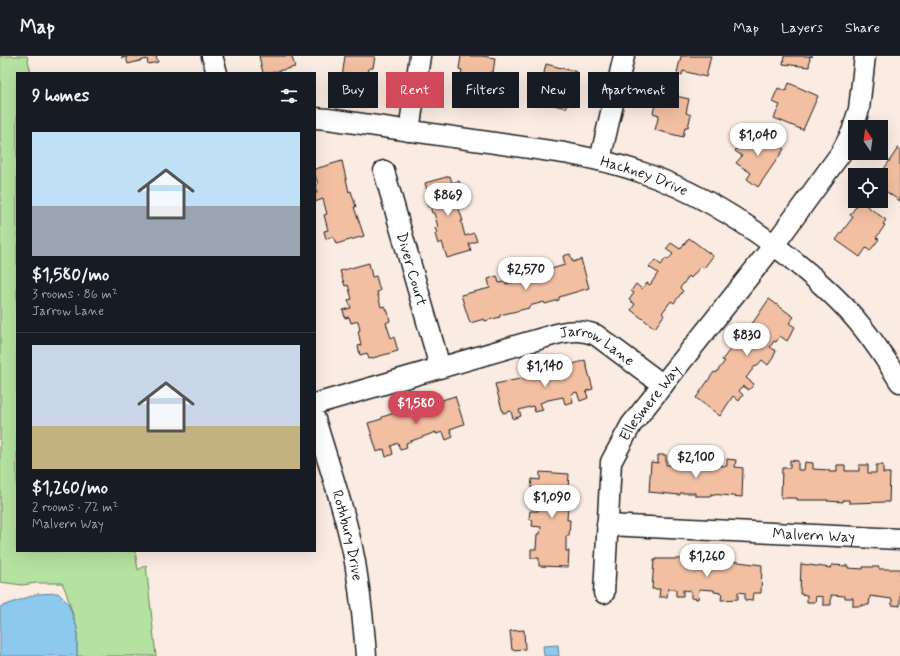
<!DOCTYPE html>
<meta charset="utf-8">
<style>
:root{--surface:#171b24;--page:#242831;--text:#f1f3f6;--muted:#9ea1a6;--line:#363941;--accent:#d1495b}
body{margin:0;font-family:Mynerve,sans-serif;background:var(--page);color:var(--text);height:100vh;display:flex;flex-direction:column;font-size:15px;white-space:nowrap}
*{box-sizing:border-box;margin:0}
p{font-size:13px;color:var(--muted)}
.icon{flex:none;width:22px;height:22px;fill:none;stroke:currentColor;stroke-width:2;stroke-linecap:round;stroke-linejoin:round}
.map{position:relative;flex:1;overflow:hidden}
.details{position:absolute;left:16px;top:16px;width:300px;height:480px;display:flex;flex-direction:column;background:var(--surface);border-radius:0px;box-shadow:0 4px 16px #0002}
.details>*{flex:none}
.hud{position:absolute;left:328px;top:16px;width:380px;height:36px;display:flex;gap:8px}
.needle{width:26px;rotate:347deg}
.fabs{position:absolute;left:848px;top:64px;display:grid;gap:8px}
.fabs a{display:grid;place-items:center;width:40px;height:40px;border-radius:0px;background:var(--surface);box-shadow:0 4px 16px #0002;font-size:20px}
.price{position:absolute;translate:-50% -34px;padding:0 9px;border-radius:14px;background:#fff;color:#222;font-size:13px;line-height:26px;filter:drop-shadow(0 1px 2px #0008)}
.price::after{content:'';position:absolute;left:50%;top:24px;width:12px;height:9px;margin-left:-6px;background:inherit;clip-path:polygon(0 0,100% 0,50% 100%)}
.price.current{background:var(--accent);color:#fff}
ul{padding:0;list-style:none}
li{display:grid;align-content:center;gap:8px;height:212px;padding:0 16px}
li+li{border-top:1px solid var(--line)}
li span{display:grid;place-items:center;height:124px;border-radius:0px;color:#555}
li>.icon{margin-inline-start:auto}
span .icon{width:72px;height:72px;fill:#fffc;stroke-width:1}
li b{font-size:17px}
h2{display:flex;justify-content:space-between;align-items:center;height:48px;padding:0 16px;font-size:17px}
.pill{padding:0 14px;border-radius:0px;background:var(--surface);box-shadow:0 4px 16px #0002;font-size:14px;line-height:36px}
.pill.current{background:var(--accent);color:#fff}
header{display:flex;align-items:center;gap:24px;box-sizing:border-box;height:56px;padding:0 20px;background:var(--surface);border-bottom:1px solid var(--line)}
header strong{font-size:19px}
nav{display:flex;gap:22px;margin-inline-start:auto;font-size:14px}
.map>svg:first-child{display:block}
.green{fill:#b5e2a0;stroke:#687f5e}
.water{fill:#8dc8ed;stroke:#608399}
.building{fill:#f2bfa3;stroke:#1c1c1c}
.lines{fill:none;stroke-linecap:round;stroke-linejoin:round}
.minor-casing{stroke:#1c1c1c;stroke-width:23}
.minor{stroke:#fff;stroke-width:20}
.labels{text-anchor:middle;stroke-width:3.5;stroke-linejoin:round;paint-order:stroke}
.street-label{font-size:15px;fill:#1c1c1c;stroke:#fff}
</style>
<header>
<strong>Map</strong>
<nav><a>Map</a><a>Layers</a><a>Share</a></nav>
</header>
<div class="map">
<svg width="900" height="600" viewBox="0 0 900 600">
<rect width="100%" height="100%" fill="#fbece3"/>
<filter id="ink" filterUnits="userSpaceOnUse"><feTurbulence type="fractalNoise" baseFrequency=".025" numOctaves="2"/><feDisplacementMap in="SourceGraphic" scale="8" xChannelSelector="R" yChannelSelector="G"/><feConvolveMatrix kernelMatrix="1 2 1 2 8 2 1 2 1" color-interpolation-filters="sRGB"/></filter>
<g filter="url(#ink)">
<polygon class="green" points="0,0 27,0 31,17 17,17 17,495 135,495 138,514 146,509 156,600 77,600 77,572 66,536 62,527 36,527 22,529 0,526"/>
<g class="water">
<polygon points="58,537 68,547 77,572 77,600 0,600 0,551 37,538"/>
<polygon points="558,589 559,600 544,600 543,590"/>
</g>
<g class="building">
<polygon points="122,0 156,0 158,6 148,8 147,3 128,8 126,1 122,2"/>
<polygon points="259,0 295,0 292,1 295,11 269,17 263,17"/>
<polygon points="345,0 375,0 373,12 369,12 367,26 342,22"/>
<polygon points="461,0 482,0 495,2 493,17 490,16 486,44 458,40 462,23 460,23 462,14 459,13"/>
<polygon points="681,0 711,0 706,21 683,15 682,19 677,17"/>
<polygon points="784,0 813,0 810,0 809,11 783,8"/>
<polygon points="546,8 577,16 574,30 571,29 566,52 535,44 537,35 534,34 538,21 543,22"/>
<polygon points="789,27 818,40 803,74 774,62 780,49 772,46 778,32 786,35"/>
<polygon points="658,36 689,43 686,57 691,59 688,71 685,71 683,81 655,74 659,59 653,57"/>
<polygon points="757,75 784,93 758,131 747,123 751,117 736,107 742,100 735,95 743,82 749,87"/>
<polygon points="898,92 900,93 900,145 881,132 881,119 880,119"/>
<polygon points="342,105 349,136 351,135 356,151 354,151 364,180 336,188 333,180 326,183 324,175 328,174 324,159 327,158 323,143 315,146 315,137 317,137 315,129 318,128 315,119 315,113"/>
<polygon points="450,120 452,127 459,125 462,133 453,136 463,165 461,165 465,180 474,177 477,185 469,188 471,195 447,202 442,186 438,188 435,178 437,177 435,172 438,171 434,157 432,157 430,150 428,151 426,145 429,142 425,127"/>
<polygon points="860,145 886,164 883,168 885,169 876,182 879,183 870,195 866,192 860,201 836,184 853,161 850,159"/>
<polygon points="689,182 713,200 704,212 701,210 691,222 689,220 680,232 683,235 674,247 671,245 662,257 664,259 655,272 631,254 635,248 629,244 634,237 631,235 636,228 642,233 647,227 650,229 658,217 649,211 655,204 661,209 666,202 668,204 673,198 666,193 671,187 680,193"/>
<polygon points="570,198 573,206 581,203 589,232 559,241 559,244 545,248 544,246 529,250 529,252 500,259 500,261 485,265 484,263 470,267 461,239 490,232 488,223 497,220 499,227 505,226 506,228 513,226 511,218 519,216 521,222 543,217 541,210 549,207 551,213 565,209 563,200"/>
<polygon points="369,207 372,221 376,220 380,235 377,236 381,251 385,250 388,256 390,265 386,267 391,282 394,281 398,295 369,303 367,297 360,299 358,290 361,289 358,275 360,274 358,265 351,267 349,261 345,262 343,254 351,252 348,244 352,243 348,229 345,230 340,215"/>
<polygon points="769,243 794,261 789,267 795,271 787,285 780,280 776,286 774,285 770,291 776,295 773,302 768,309 762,304 756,311 755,310 746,322 754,328 749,334 743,330 739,335 743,339 739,345 733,340 720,360 696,342 714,316 716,317 725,305 722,304 732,291 734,293 743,281 741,279 751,267 752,268"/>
<polygon points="585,304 593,333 586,335 588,342 580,345 577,336 571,338 573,346 565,348 563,341 548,344 540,347 543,354 535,356 533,350 519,354 521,360 513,363 511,355 503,357 495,328 525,322 525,320 554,313 554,311 570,306 571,309"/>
<polygon points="455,340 464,368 450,373 453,381 446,384 443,376 436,378 436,376 406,387 407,392 400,394 398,387 391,390 393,398 386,401 384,393 377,396 368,367 382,363 382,361 398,356 398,358 427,348 428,350 443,346 442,344"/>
<polygon points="658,399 666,399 666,409 681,409 681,407 704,410 704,402 713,403 712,409 727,410 727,403 736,404 735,411 743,412 742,441 711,438 711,440 695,440 695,437 680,437 680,439 649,436 651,406 658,407"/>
<polygon points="790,404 798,405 798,414 804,414 805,406 813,407 813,413 829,414 829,416 837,416 837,409 845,409 845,415 859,415 859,409 868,409 868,417 876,417 876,409 883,409 883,417 890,417 889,446 849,447 849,444 843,444 843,446 827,445 828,444 797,444 797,442 781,442 782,412 790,412"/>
<polygon points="540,416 569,418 568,433 572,433 571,449 568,449 567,464 570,464 569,480 566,480 566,495 569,495 568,511 539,510 539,502 531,502 531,493 536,493 537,478 540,478 541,471 532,470 533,464 529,463 530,455 538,455 538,448 534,448 534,439 542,439 542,433 531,432 532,423 540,424"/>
<polygon points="656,503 685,503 684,505 699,506 699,504 715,503 715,506 731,507 731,505 762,509 761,537 753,537 752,545 745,544 745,537 738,536 738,543 721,544 722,537 714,536 714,534 699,533 698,543 691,542 691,535 683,534 683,540 676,540 676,533 668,533 667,541 659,541 660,533 652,533 654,504 656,504"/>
<polygon points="801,508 831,512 832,509 848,510 848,512 863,513 863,511 879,511 879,513 900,513 900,550 892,549 892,543 870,540 869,549 862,549 862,550 853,550 853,542 845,542 845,540 831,539 831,549 823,549 823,541 816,540 815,546 807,546 807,539 800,538"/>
<polygon points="524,574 525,593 512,594 510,575"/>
</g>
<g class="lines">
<g class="minor-casing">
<g id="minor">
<polyline points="212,0 217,17"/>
<path id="s1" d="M315,62l13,1 236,34c27,5 55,11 82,21 62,22 118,60 167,103 16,14 32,29 45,45 16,19 29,39 42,60"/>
<polyline points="409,75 420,0"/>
<polyline points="600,104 624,0"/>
<path id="s2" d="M384,115l56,196"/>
<path id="s3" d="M315,348l245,-71c13,-3 23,-3 36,2l67,50"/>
<path id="s4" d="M315,363c14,47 31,95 40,143 5,31 9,63 11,94"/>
<path id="s5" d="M607,469l293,14"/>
<path id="s6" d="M604,537l7,-131 20,-37 143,-180 67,-92 11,-21 7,-23 6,-53"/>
</g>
</g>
<use href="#minor" class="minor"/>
</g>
</g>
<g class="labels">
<g class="street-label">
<text dy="5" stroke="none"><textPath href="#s1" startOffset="335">Hackney Drive</textPath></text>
<text dy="5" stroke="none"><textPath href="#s2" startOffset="102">Diver Court</textPath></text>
<text dy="5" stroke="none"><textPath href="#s3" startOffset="296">Jarrow Lane</textPath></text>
<text dy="5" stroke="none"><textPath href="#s6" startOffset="202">Ellesmere Way</textPath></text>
<text dy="5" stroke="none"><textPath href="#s5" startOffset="207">Malvern Way</textPath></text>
<text dy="5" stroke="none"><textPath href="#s4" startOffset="121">Rothbury Drive</textPath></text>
</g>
</g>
</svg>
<div class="fabs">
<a><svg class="needle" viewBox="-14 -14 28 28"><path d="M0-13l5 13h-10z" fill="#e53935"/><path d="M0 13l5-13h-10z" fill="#9ea1a6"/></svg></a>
<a><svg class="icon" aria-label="locate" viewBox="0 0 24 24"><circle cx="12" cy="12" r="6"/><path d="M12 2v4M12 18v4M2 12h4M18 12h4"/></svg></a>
</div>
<b class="price" style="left:758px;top:101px">$1,040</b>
<b class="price" style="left:448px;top:161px">$869</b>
<b class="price" style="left:526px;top:235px">$2,570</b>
<b class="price" style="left:747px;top:301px">$830</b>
<b class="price" style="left:545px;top:332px">$1,140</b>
<b class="price current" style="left:416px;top:369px">$1,580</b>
<b class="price" style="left:696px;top:423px">$2,100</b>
<b class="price" style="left:552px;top:463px">$1,090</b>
<b class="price" style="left:707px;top:522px">$1,260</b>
<div class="hud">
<a class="pill">Buy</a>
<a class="pill current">Rent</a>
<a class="pill">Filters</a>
<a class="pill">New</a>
<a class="pill">Apartment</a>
</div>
<section class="details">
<h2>9 homes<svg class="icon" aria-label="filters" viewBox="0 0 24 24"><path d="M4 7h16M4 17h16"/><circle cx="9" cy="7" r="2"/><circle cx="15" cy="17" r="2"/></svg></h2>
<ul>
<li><span style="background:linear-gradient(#bfe0f5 60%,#9aa5b1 0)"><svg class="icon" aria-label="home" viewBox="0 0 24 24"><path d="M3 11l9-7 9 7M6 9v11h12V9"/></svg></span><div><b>$1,580/mo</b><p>3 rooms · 86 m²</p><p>Jarrow Lane</p></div></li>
<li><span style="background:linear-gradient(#c9d6e8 65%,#c2b280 0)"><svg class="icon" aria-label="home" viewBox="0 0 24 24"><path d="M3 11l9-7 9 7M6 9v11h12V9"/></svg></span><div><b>$1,260/mo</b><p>2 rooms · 72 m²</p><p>Malvern Way</p></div></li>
</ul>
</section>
</div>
